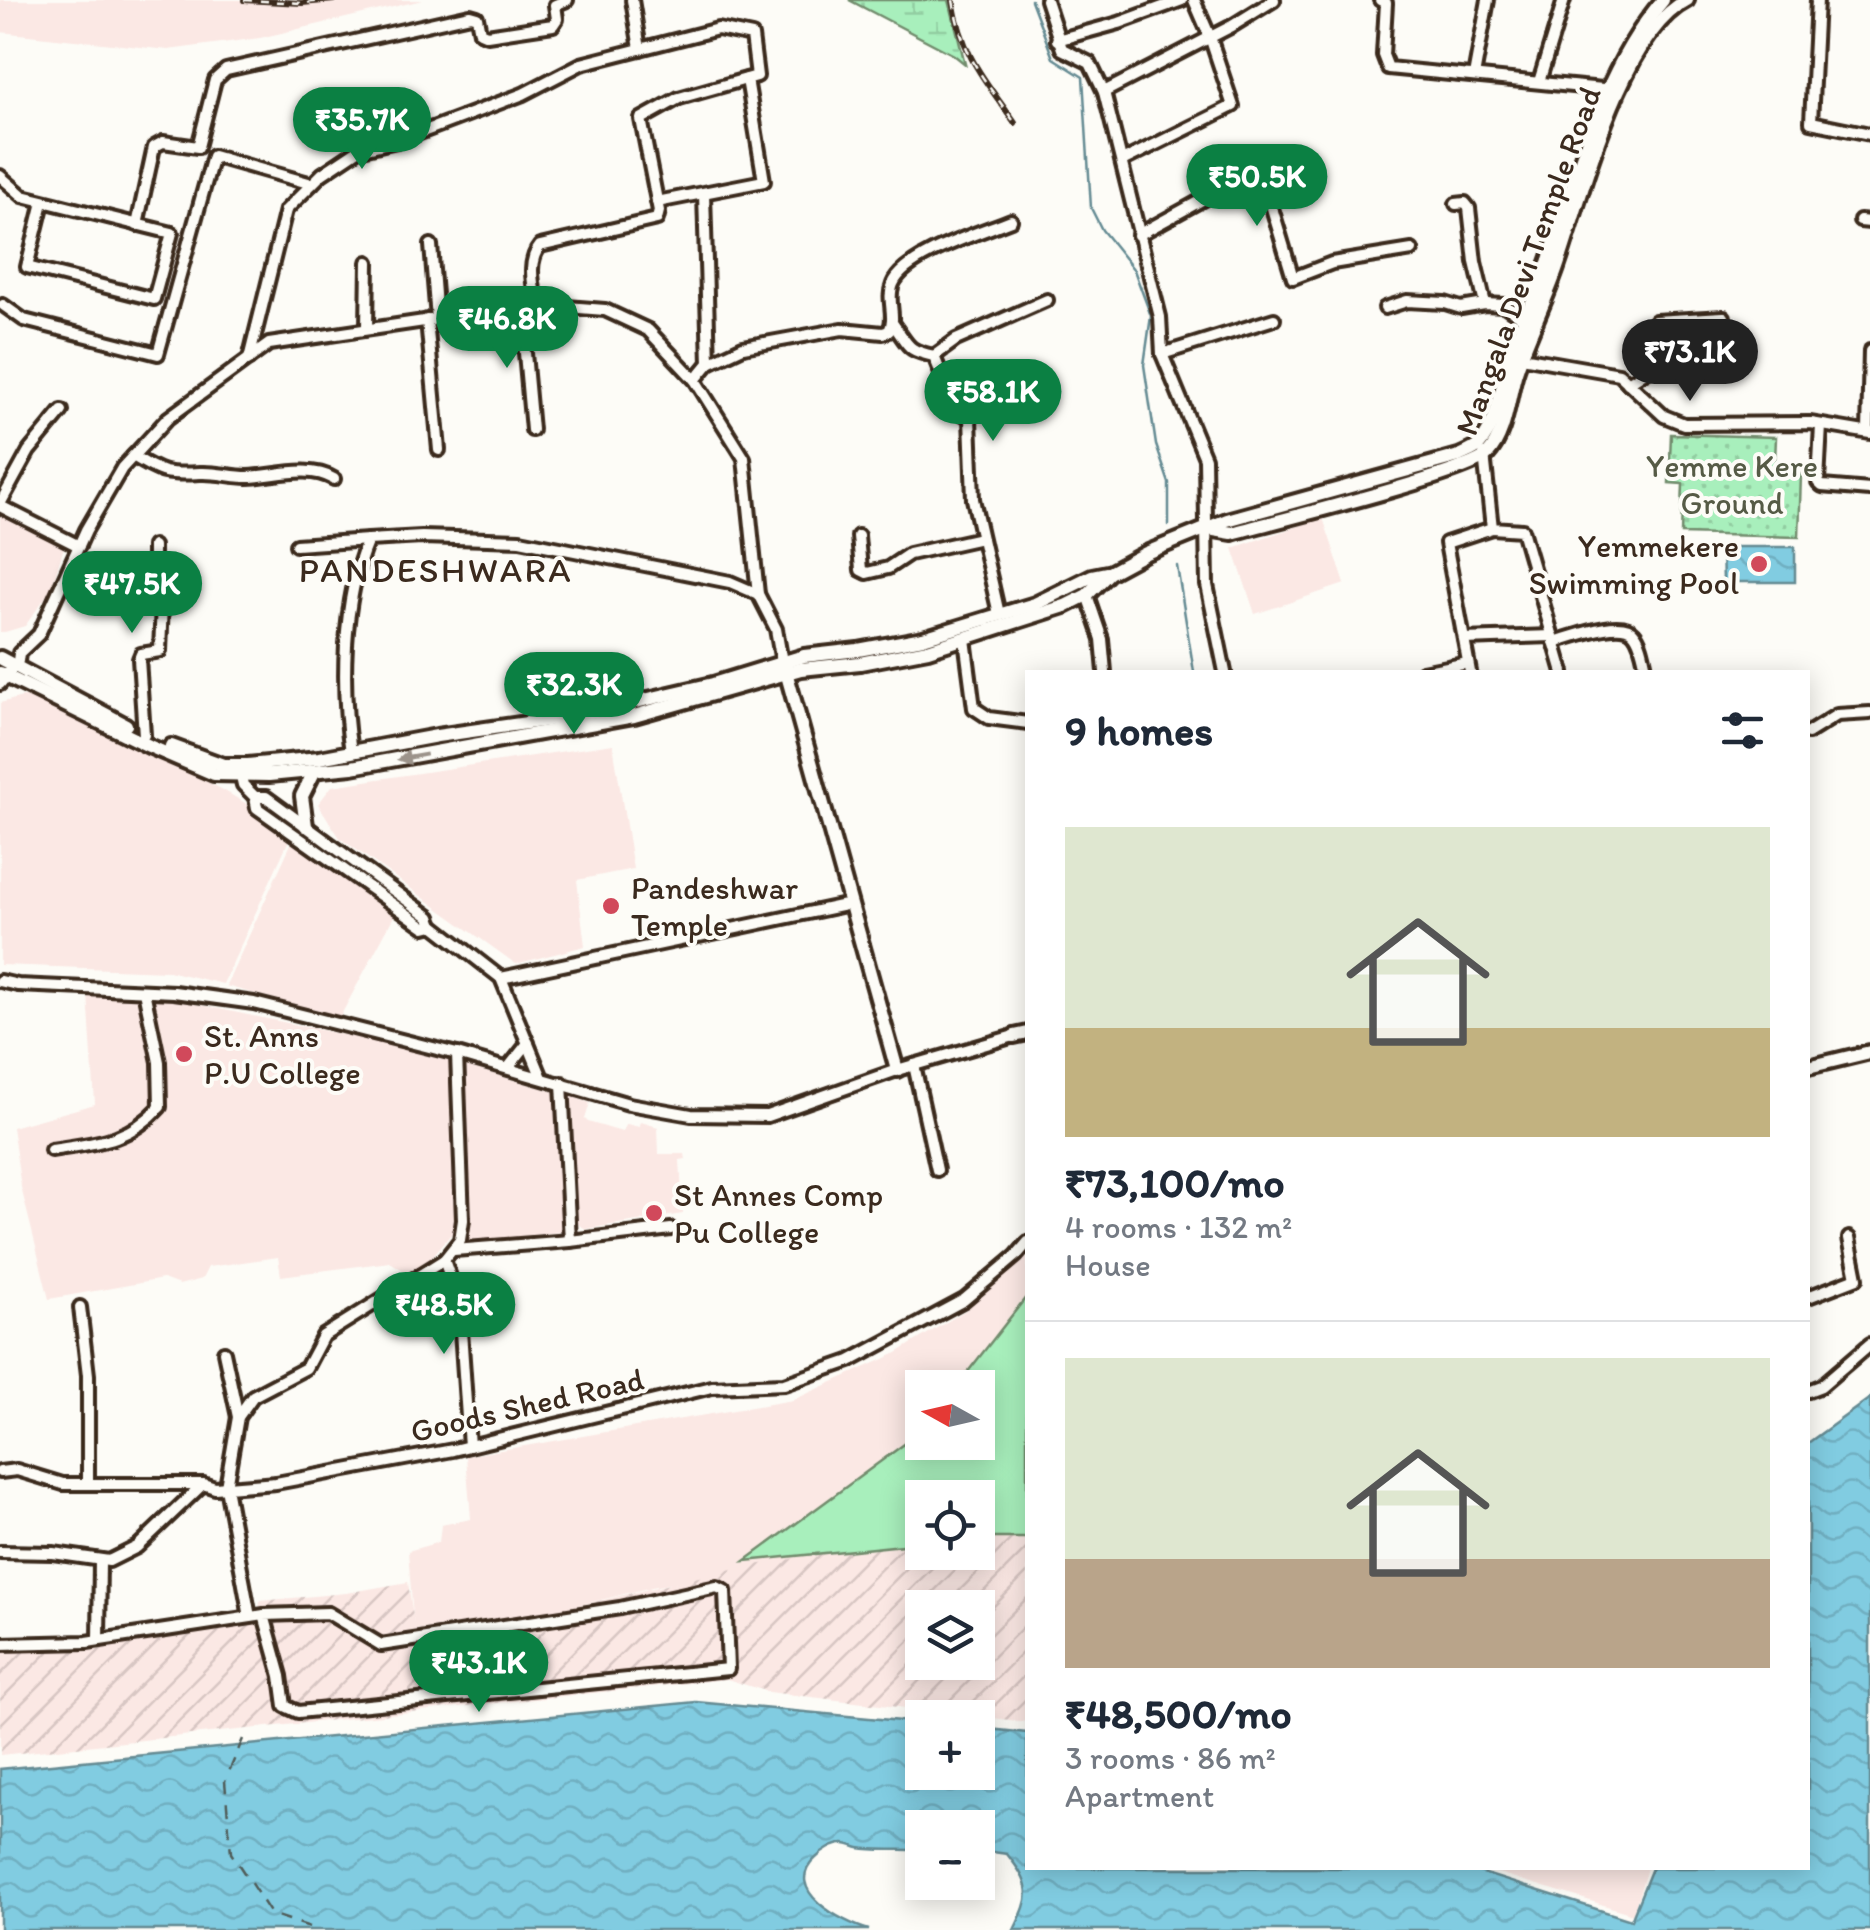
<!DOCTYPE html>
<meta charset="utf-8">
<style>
:root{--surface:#fff;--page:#f2f2f3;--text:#1f2937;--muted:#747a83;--line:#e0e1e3;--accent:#0b8043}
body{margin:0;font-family:Itim,sans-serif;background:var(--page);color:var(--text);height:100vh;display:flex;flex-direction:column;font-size:38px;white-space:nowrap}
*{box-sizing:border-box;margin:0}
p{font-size:32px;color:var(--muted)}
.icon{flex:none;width:55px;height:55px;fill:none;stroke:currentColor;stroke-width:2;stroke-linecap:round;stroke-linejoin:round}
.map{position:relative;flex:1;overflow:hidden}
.side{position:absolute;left:1025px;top:670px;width:785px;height:1200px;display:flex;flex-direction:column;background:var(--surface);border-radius:0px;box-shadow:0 5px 25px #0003}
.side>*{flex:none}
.needle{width:65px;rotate:278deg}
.buttons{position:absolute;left:905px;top:1370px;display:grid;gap:20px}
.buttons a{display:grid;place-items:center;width:90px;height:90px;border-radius:0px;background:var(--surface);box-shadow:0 5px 25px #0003;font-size:50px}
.price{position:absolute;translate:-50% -85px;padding:0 22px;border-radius:35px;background:var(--accent);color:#fff;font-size:32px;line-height:65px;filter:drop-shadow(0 2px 5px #0008)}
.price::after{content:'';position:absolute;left:50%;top:60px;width:30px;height:22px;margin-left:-15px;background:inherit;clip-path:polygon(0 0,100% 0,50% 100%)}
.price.on{background:#222;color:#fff}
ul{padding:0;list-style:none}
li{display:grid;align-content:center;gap:20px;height:530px;padding:0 40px}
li+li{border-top:2px solid var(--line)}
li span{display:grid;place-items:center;height:310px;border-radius:0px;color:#555}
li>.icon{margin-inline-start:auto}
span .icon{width:180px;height:180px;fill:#fffc;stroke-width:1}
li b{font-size:42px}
h2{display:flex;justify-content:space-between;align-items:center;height:120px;padding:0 40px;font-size:42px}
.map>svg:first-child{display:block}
.built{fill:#fbe8e4;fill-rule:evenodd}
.industrial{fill:url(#industrial-furrows);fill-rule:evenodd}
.grass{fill:#a8efbc;stroke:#728c6d;stroke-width:2.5}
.wetland{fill:url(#wetland-marsh);stroke:#728c6d;stroke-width:2.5}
.park{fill:url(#park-dots);stroke:#728c6d;stroke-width:2.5}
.water{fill:url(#water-waves);stroke:#658b93;stroke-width:2.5}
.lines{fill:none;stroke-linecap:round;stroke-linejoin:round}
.stream{stroke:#658b93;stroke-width:2.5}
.ferry{stroke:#505b58;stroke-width:2.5;stroke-dasharray:12 10;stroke-linecap:butt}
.minor-casing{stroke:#3b2a1e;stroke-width:18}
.major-casing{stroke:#3b2a1e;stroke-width:20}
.minor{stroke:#fdfcf7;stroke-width:10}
.major{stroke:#fdfcf7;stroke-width:12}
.rail-casing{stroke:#3b2a1e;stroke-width:6}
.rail{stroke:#fdfcf7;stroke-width:2.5;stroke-dasharray:8;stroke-linecap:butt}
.oneway{fill:#9c938a}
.poi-dot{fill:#d1495b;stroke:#fdfcf7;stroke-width:4}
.labels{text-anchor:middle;stroke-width:8;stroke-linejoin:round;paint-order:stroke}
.street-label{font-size:32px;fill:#3b2a1e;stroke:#fdfcf7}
.park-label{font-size:32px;fill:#565b46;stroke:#fdfcf7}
.poi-label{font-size:32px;fill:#3b2a1e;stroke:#fdfcf7;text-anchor:start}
.neighbourhood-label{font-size:35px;letter-spacing:2.5px;fill:#3b2a1e;stroke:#fdfcf7}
</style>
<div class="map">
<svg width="1870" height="1930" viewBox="0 0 1870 1930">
<defs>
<pattern id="industrial-furrows" width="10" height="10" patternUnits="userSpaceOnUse" patternTransform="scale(2.5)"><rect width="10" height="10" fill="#fbe8e4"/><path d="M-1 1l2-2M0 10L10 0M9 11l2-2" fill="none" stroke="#d8c7c3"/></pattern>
<pattern id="wetland-marsh" width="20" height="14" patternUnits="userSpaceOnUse" patternTransform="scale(2.5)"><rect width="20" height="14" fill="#a8efbc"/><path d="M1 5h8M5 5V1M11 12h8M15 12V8" fill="none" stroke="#92cda1"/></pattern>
<pattern id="park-dots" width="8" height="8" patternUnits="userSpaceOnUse" patternTransform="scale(2.5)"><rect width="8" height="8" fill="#a8efbc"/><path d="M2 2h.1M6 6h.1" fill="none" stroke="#92cda1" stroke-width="1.8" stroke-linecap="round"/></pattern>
<pattern id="water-waves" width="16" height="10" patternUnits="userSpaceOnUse" patternTransform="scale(2.5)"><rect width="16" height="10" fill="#81cce1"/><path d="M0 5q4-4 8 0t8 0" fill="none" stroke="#70afc1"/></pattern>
</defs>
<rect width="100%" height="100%" fill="#fdfcf7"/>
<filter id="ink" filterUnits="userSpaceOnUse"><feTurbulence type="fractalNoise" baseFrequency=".01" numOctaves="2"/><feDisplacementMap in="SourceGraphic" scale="20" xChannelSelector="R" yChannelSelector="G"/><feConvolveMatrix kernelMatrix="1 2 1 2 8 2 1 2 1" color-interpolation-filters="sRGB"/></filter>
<g filter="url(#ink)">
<g class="built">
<polygon points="0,0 423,0 260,38 168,50 0,32"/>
<polygon points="0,513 65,544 50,591 25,626 5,632 0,632"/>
<polygon points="1323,518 1345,584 1255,614 1233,548"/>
<polygon points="22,697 47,699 223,790 293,831 223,984 168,971 0,965 0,703"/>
<polygon points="613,744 633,869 577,880 585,946 516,964 340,838 318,804 332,786"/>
<polygon points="295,835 395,914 340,1017 226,986"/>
<polygon points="88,994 172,999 454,1058 458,1226 425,1265 406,1272 390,1262 281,1276 278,1257 208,1267 202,1279 179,1285 163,1279 49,1299 21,1187 12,1127 95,1104"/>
<polygon points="466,1066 555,1092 561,1232 468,1242"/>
<polygon points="567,1095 590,1103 585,1119 588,1122 622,1132 627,1124 639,1127 641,1122 658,1127 659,1154 685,1154 686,1159 680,1160 683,1214 586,1229 579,1225 575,1215"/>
<path d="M1027,1252v86l-49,160h-56v40l-270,49 -91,23 -147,20 -6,-79 31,-9 2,-17 30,-6 -5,-63 327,-56 102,-46 71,-44zM922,1388h56v54h-56z"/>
<polygon points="1482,1868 1647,1868 1633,1914"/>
</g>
<path class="industrial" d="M1027,1529v193l-259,-30 -41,-13 -727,76v-103l258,-29 2,-22 86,-8 62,-11 7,48 146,-20 175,-42 186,-30v14h56v-20zM922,1608h56v54h-56z"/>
<polygon class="grass" points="1027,1296 1027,1538 978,1538 978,1498 922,1498 922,1543 745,1561 922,1431 922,1442 978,1442 978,1388 956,1387"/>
<polygon class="wetland" points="849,0 949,0 965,64 954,55"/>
<polygon class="park" points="1671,434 1776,437 1775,461 1801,474 1799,537 1681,534 1683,484 1669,483"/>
<g class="water">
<polygon points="1722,547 1795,547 1795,582 1723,582"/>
<path d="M1870,1398v532h-856c18,-36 18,-44 -7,-76l-14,-2 -15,3v-27h-56v19l-8,3c-18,-1 -38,1 -55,-2 -6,-1 -10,-5 -16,-4 -9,0 -21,8 -27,14 -36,32 26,64 53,72h-869v-161l696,-67 226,21v49h56v-44l49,5 1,135h439l164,52 21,-52h156v-425z"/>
</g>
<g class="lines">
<g class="stream">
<polyline points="1031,0 1053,58 1083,77 1091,208 1102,230 1134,270 1151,316 1144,365 1156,445 1169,483 1169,525"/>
<polyline points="1177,566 1194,672"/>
</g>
<polyline class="ferry" points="243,1739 225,1781 231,1853 271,1914 319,1930"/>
<g class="minor-casing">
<g id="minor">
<polyline points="632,0 640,49"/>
<polyline points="1046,0 1062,49 1090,63 1104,92 1160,317 1162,354 1205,458 1207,585 1225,672"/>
<polyline points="1380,0 1386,3 1383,55 1388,68 1613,90"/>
<polyline points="1817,0 1811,122 1870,134"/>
<polyline points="1057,40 1119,23 1182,0"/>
<polyline points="1474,76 1488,0"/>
<polyline points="1539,82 1564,0"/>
<polyline points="1104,92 1232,26 1274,0"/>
<polyline points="1122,161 1233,106 1210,37 1194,0"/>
<polyline points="0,176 23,196 172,233 154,299 27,267 43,202"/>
<polyline points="704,194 709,363"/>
<polyline points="657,202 764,181 747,79"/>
<polyline points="1456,204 1465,203 1469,208 1475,262 1485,304"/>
<polyline points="1860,221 1870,222"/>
<polyline points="137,225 154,147 163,142 198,147 215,80 226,70 470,15 477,17 480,32 487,35 553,25 557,19 555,5 567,0"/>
<polyline points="1138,235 1260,168 1293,278 1332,263 1412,250"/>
<polyline points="431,245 437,319"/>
<polyline points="3,305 24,320 158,354 213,156 312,184"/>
<polyline points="1385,308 1407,301 1445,303 1461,308 1485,304 1504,305 1524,319"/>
<polyline points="521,309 532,430"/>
<polyline points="427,320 439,450"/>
<path d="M893,324c17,23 13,26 41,32l21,53 15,9 3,81 26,115"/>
<polyline points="367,328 368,262"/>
<polyline points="1162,354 1274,319"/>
<polyline points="934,356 956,340 1047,300"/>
<polyline points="1516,356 1619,374 1664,416 1684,424 1811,423 1870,433"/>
<path d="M249,359l37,-149 36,-36 36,-24 43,-10 122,-46 58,-30 137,-35 34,7 5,40 -78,22 -38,21 18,92 -2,8 -117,27c-14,17 -6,41 -3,61"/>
<path d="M695,380l14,-17 34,-16 99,-18 41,4 6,-2c8,-15 -3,-31 4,-47 12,-29 89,-52 118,-64"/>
<polyline points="1628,383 1648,370 1655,321 1724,317"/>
<polyline points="1821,425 1818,482 1822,486 1870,490"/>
<polyline points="1868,432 1870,351"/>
<polyline points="1484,454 1492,528 1522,530 1563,672"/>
<path d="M133,456c29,18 34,19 67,17 16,-1 32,4 48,4 28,-1 60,-13 86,2"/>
<polyline points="0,504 29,451 62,411"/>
<polyline points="0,506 79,546"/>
<polyline points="858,536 861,570 867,573 888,568 909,554 981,538"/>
<polyline points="296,545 368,540"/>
<polyline points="1087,595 1102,639 1105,672"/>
<polyline points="965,639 974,708 989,718 1028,723"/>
<polyline points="1464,639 1553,636"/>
<path d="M1554,642c18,-5 68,-25 80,-9 8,9 10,28 13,39"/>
<polyline points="1422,672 1468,663"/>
<polyline points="1470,672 1446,543 1492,528"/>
<polyline points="0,684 18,661 19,653 39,634 86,530 122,468 168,418 269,344 485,312 554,306 605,310 648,330 695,380 744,458 758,594"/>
<polyline points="1808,733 1837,715 1870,713"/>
<polyline points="144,735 139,659 141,654 160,651 162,603 153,602 153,546"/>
<path d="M351,752c-10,-64 -9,-151 17,-212l54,-3 98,3 210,42 28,12 18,35 6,33"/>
<polyline points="239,767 243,785 255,797"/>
<polygon points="255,797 266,797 430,917 433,925 425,927 257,808"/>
<polyline points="433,925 501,978 542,1078"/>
<polyline points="501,978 850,904"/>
<polyline points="0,981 18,985 174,992 254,1003 457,1054 629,1104 691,1115 767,1116 897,1070 1014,1036"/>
<polyline points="914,1065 937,1170"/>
<polyline points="508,1068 528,1043"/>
<polyline points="562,1083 570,1241 671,1229"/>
<path d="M51,1150c45,-7 77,-8 109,-43l-1,-45 -15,-71"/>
<polyline points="454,1250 570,1241"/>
<polyline points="444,1260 459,1302 469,1446"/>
<polyline points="1808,1297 1857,1278 1849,1238"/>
<polyline points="80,1307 88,1375 88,1482"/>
<polyline points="224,1352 238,1417"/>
<polyline points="1808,1391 1821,1386 1870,1344"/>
<polyline points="0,1472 17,1470 63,1484 203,1484 215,1488 276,1483 453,1450 712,1387 784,1384 850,1361 964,1300 1016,1256 1028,1242"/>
<polyline points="0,1552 53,1553 109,1561 137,1547 203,1484"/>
<polyline points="250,1617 226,1487 238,1417 253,1396 306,1368 323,1336 444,1260 460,1240 463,1220 457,1054"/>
<polyline points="99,1640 100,1561"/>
<polyline points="0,1644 87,1642 264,1615 328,1613 381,1645 620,1608 717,1587 725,1591 728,1669 298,1712 285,1706 281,1676 264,1615"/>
</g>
</g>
<g class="major-casing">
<g id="major">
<path d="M1208,529l24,4c40,-11 236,-59 255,-78 20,-21 21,-60 30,-86 12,-36 30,-70 42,-107 23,-67 62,-229 128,-262"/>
<polyline points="0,658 126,725"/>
<polyline points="785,668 897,1070"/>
<path d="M0,673l149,73 65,28 55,1 83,-8 282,-51 167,-47 59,-6 68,-13 137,-44 22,-11 22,-22 37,-20 81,-33 232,-64c6,-3 15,-6 20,-11 21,-23 22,-65 33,-94 12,-34 29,-65 40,-100 28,-86 50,-180 111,-251"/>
<polyline points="171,746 223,765 248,765 319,758 437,736 575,716 713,684 804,656 858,650 923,638 1035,604 1092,576 1107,573"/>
<polyline points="306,826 302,796 314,772"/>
<polyline points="1014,1036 1028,1033"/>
<polyline points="1808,1067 1870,1052"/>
</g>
</g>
<use href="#minor" class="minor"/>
<use href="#major" class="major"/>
<g class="rail-casing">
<g id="rail">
<polyline points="244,0 302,3 334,0"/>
<path d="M953,0c9,56 31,79 62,123"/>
</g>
</g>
<use href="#rail" class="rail"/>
</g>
<defs><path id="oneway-solid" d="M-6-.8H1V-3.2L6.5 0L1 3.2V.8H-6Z" transform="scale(2.5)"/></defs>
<use class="oneway" href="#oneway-solid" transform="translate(412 757) rotate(170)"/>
</g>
<g class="poi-dot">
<circle cx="1759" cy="564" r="10"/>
<circle cx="611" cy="906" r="10"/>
<circle cx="184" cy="1054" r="10"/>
<circle cx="654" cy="1213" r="10"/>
</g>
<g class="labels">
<g class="street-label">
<text transform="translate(1528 261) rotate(-70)" y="11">Mangala Devi Temple Road</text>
<text transform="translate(527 1405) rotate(-13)" y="11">Goods Shed Road</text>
</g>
<g class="park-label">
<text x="1732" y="477">Yemme Kere<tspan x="1732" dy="37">Ground</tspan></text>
</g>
<g class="poi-label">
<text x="1739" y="557" text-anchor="end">Yemmekere<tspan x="1739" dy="37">Swimming Pool</tspan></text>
<text x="631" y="899">Pandeshwar<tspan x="631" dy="37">Temple</tspan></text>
<text x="204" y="1047">St. Anns<tspan x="204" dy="37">P.U College</tspan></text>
<text x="674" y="1206">St Annes Comp<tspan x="674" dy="37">Pu College</tspan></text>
</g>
<g class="neighbourhood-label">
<text x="436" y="582">PANDESHWARA</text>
</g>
</g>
</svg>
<div class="buttons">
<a><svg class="needle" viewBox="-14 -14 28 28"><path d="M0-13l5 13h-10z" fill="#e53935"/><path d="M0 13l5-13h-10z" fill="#747a83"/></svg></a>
<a><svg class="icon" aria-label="locate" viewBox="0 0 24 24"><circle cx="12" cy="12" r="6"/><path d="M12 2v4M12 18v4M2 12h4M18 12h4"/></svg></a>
<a><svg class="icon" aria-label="layers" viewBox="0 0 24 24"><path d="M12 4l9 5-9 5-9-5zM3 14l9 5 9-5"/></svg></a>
<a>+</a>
<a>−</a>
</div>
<b class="price" style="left:362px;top:172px">₹35.7K</b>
<b class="price" style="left:1257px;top:229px">₹50.5K</b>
<b class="price" style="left:507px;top:371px">₹46.8K</b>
<b class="price on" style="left:1690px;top:404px">₹73.1K</b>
<b class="price" style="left:993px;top:444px">₹58.1K</b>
<b class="price" style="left:132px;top:636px">₹47.5K</b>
<b class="price" style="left:574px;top:737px">₹32.3K</b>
<b class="price" style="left:444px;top:1357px">₹48.5K</b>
<b class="price" style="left:479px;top:1715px">₹43.1K</b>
<section class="side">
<h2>9 homes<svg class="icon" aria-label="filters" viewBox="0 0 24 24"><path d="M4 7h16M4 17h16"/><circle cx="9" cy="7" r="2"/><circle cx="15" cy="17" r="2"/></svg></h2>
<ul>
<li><span style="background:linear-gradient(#dfe7d0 65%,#c2b280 0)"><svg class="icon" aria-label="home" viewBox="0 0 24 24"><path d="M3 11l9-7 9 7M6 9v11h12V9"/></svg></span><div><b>₹73,100/mo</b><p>4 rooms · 132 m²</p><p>House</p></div></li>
<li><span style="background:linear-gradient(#dfe7d0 65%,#b9a48a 0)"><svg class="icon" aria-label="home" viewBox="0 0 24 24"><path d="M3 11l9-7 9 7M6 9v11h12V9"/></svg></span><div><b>₹48,500/mo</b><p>3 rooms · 86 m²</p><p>Apartment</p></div></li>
</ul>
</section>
</div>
